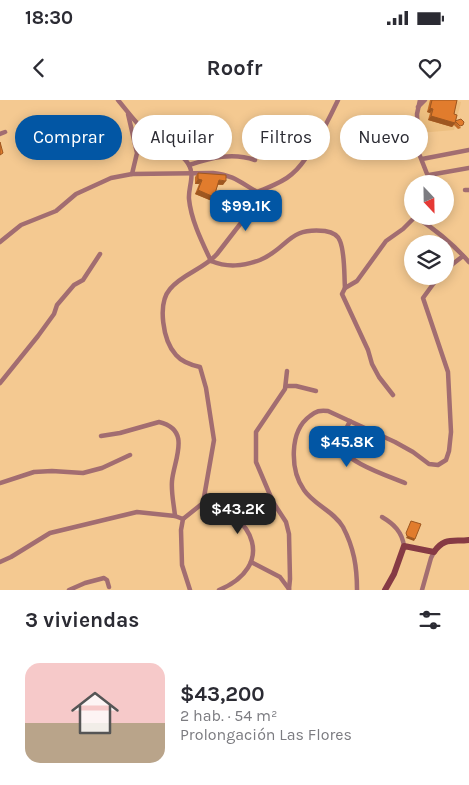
<!DOCTYPE html>
<html lang="es">
<meta charset="utf-8">
<style>
:root{--surface:#fff;--page:#f7f7f7;--text:#2b2b33;--muted:#7c7c81;--accent:#0256a4}
body{margin:0;font-family:Karla,sans-serif;background:var(--page);color:var(--text);height:100vh;display:flex;flex-direction:column;font-size:19px;white-space:nowrap}
*{box-sizing:border-box;margin:0}
p{font-size:16px;color:var(--muted)}
.icon{flex:none;width:28px;height:28px;fill:none;stroke:currentColor;stroke-width:2;stroke-linecap:round;stroke-linejoin:round}
.map{position:relative;height:490px;overflow:hidden}
.panel{display:flex;flex-direction:column;background:var(--surface);flex:1}
.panel>*{flex:none}
.guide{position:absolute;left:15px;top:15px;width:440px;height:45px;display:flex;gap:10px}
.needle{width:32px;rotate:158deg}
.controls{position:absolute;left:404px;top:75px;display:grid;gap:10px}
.controls a{display:grid;place-items:center;width:50px;height:50px;border-radius:50%;background:var(--surface);box-shadow:0 2px 12px #0003;font-size:25px}
.price{position:absolute;translate:-50% -42px;padding:0 11px;border-radius:10px;background:var(--accent);color:#fff;font-size:16px;line-height:32px;filter:drop-shadow(0 1px 2px #0008)}
.price::after{content:'';position:absolute;left:50%;top:30px;width:15px;height:11px;margin-left:-8px;background:inherit;clip-path:polygon(0 0,100% 0,50% 100%)}
.price.active{background:#222;color:#fff}
ul{padding:0;list-style:none}
li{display:flex;align-items:center;gap:15px;height:125px;padding:0 25px}
li span{display:grid;place-items:center;flex:none;width:140px;height:100px;border-radius:15px;color:#555}
li>.icon{margin-inline-start:auto}
span .icon{width:60px;height:60px;fill:#fffc;stroke-width:1}
li b{font-size:21px}
h2{display:flex;justify-content:space-between;align-items:center;height:60px;padding:0 25px;font-size:21px}
.pill{padding:0 18px;border-radius:22px;background:var(--surface);box-shadow:0 2px 12px #0003;font-size:18px;line-height:45px}
.pill.active{background:var(--accent);color:#fff}
.status{display:flex;justify-content:space-between;align-items:center;height:35px;padding:0 25px;background:var(--surface);direction:ltr}
.status svg{height:14px;fill:currentColor}
header{display:flex;justify-content:space-between;align-items:center;height:65px;padding:0 25px;background:var(--surface);font-size:22px;font-weight:700}
.map>svg:first-child{display:block}
.built{fill:#edbf80}
.lines{fill:none;stroke-linecap:round;stroke-linejoin:round}
.street{stroke:#a26d71;stroke-width:4.5}
.secondary{stroke:#863a44;stroke-width:6}
.wall{fill:#c26b27}
.shaded-wall{fill:#9e5720}
.building{fill:#e17c2d;stroke:#9e5720}
</style>
<div class="status"><b>18:30</b><svg viewBox="0 0 49 12"><path d="M0 12V9h3v3zM5 12V6h3v6zM10 12V3h3v9zM15 12V0h3v12zM26 1h20v11H26zM47 4h2v5h-2z"/></svg></div>
<header><svg class="icon" aria-label="back" viewBox="0 0 24 24"><path d="M15 5l-7 7 7 7"/></svg>Roofr<svg class="icon" aria-label="heart" viewBox="0 0 24 24"><path d="M12 20l-8-8c-3-5 5-10 8-4 3-6 11-1 8 4z"/></svg></header>
<div class="map">
<svg width="469" height="490" viewBox="0 0 469 490">
<rect width="100%" height="100%" fill="#f4c991"/>
<polygon class="built" points="428,0 454,0 461,2 454,30 419,33 419,9"/>
<g class="lines">
<g class="street">
<path d="M118,0c10,12 19,25 31,35 12,10 32,16 40,30 6,11 -1,23 0,34 2,21 13,43 22,62"/>
<polyline points="420,0 417,14 418,51 431,84"/>
<polyline points="418,7 425,0"/>
<polyline points="128,14 137,53 132,74"/>
<polyline points="0,34 5,32"/>
<polyline points="397,48 405,34 417,19"/>
<polyline points="422,59 469,50"/>
<path d="M189,65c22,-7 43,-13 66,-5"/>
<polyline points="429,75 469,68"/>
<polyline points="465,90 469,90"/>
<path d="M257,92c12,-5 25,-9 35,-18 16,-13 37,-55 46,-74"/>
<path d="M416,117c20,13 37,27 53,45"/>
<path d="M0,142l21,-17 35,-14 20,-17 35,-16 21,-4 81,-1c20,2 27,9 44,19"/>
<path d="M211,161c17,7 32,5 49,-1 29,-12 27,-33 65,-29 6,1 13,4 15,10 5,12 4,33 5,47l-3,6 26,56 4,14 7,13 14,18"/>
<polyline points="445,170 463,156"/>
<polyline points="345,188 357,181 386,141 403,129 416,116"/>
<polyline points="287,271 285,289 256,332 256,362 273,402 286,422 289,434 290,479 289,489"/>
<polyline points="0,283 38,236 54,214 57,205 74,185 83,180 100,154"/>
<polyline points="286,286 296,286 316,291"/>
<path d="M350,321c-3,7 -9,15 -9,22 -1,18 50,34 64,40"/>
<path d="M101,336l19,-3 39,-11c33,8 15,37 13,59 -1,12 2,24 3,35"/>
<polyline points="0,383 34,372 52,371 83,373 102,368 130,355"/>
<path d="M203,403l11,-63 -8,-52 -6,-21c-9,-2 -18,-5 -24,-12 -13,-14 -19,-51 -6,-66 12,-15 34,-20 47,-35l34,-44 6,-18"/>
<path d="M382,417c12,7 20,15 22,29"/>
<path d="M183,419l20,-16c52,11 73,63 16,87"/>
<polyline points="183,419 181,430 182,465 190,490"/>
<polyline points="0,462 11,457 50,433 137,412 175,416 183,419"/>
<polyline points="251,462 280,477 289,489"/>
<polyline points="69,490 85,483 104,478 107,480 109,487"/>
<path d="M357,490c0,-23 -3,-42 -14,-63 -9,-16 -29,-22 -39,-37 -14,-20 -15,-59 6,-74 6,-5 10,-6 18,-5l67,31 18,10 16,12 9,1 8,-5 3,-9 2,-19 -3,-60 -25,-74 16,-22"/>
<polyline points="422,490 431,458 434,452"/>
</g>
<path class="secondary" d="M385,490l9,-16 10,-28 30,6c10,-15 19,-10 35,-12"/>
</g>
<g class="wall">
<polygon points="430,0 457,0 454,14 455,21 461,28 458,29 454,25 452,27 428,20 430,13 427,12"/>
<polygon points="198,73 223,85 218,85 212,101 195,94 199,84 195,84 195,77"/>
</g>
<g class="shaded-wall">
<polygon points="430,8 433,9 430,13 427,12"/>
<polygon points="431,16 455,23 452,27 428,20"/>
<polygon points="198,79 202,80 199,84 195,84"/>
<polygon points="219,80 226,81 223,85 216,84"/>
<polygon points="198,90 214,97 212,101 195,94"/>
<polygon points="407,436 415,439 414,441 406,438"/>
</g>
<g class="building">
<polygon points="432,0 457,0 454,14 457,15 455,23 431,16 433,9 430,8"/>
<polygon points="461,19 464,22 463,25 460,26 455,21"/>
<polygon points="0,42 3,53 0,55"/>
<polygon points="198,73 226,75 226,81 219,80 214,97 198,90 202,80 198,79"/>
<polygon points="411,421 421,424 415,439 407,436 406,433"/>
</g>
</svg>
<div class="controls">
<a><svg class="needle" viewBox="-14 -14 28 28"><path d="M0-13l5 13h-10z" fill="#e53935"/><path d="M0 13l5-13h-10z" fill="#7c7c81"/></svg></a>
<a><svg class="icon" aria-label="layers" viewBox="0 0 24 24"><path d="M12 4l9 5-9 5-9-5zM3 14l9 5 9-5"/></svg></a>
</div>
<b class="price" style="left:246px;top:132px">$99.1K</b>
<b class="price" style="left:347px;top:368px">$45.8K</b>
<b class="price active" style="left:238px;top:435px">$43.2K</b>
<div class="guide">
<a class="pill active">Comprar</a>
<a class="pill">Alquilar</a>
<a class="pill">Filtros</a>
<a class="pill">Nuevo</a>
</div>
</div>
<section class="panel">
<h2>3 viviendas<svg class="icon" aria-label="filters" viewBox="0 0 24 24"><path d="M4 7h16M4 17h16"/><circle cx="9" cy="7" r="2"/><circle cx="15" cy="17" r="2"/></svg></h2>
<ul>
<li><span style="background:linear-gradient(#f6c9c9 60%,#b9a48a 0)"><svg class="icon" aria-label="home" viewBox="0 0 24 24"><path d="M3 11l9-7 9 7M6 9v11h12V9"/></svg></span><div><b>$43,200</b><p>2 hab. · 54 m²</p><p>Prolongación Las Flores</p></div></li>
</ul>
</section>
